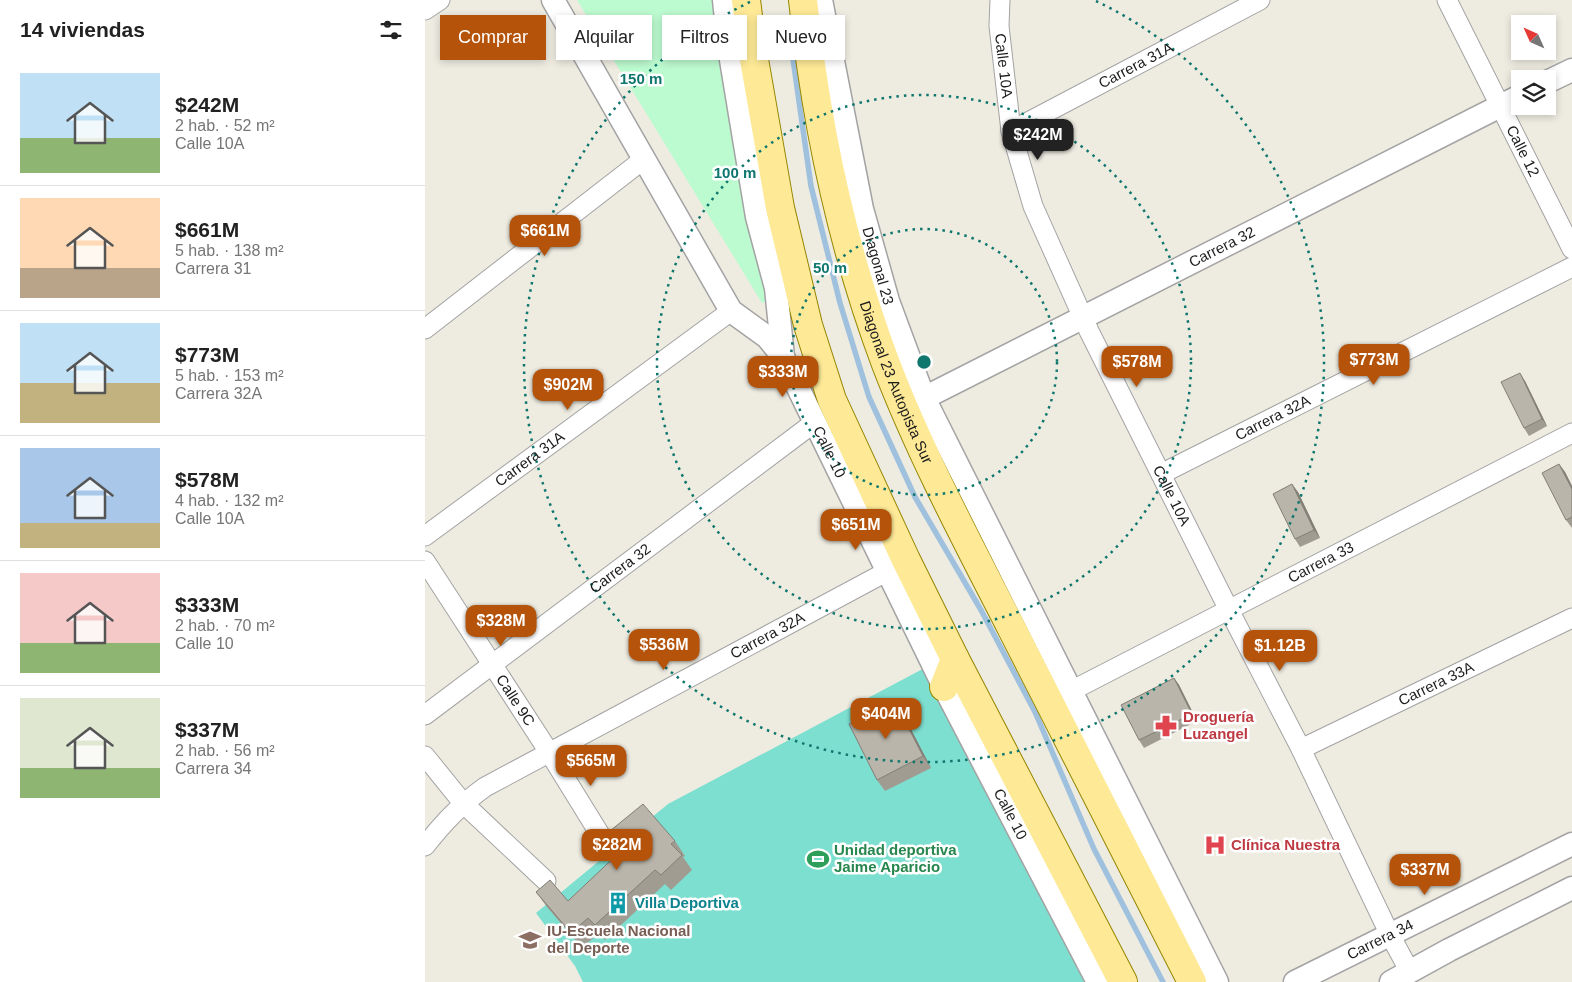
<!DOCTYPE html>
<html lang="es">
<meta charset="utf-8">
<style>
:root{--surface:#fff;--page:#f6f6f6;--text:#222;--muted:#767676;--line:#e0e0e0;--accent:#b45309}
body{margin:0;font-family:Arial,sans-serif;background:var(--page);color:var(--text);height:100vh;display:flex;flex-direction:column;font-size:19px;white-space:nowrap}
*{box-sizing:border-box;margin:0}
p{font-size:16px;color:var(--muted)}
.icon{flex:none;width:28px;height:28px;fill:none;stroke:currentColor;stroke-width:2;stroke-linecap:round;stroke-linejoin:round}
.map{position:relative;flex:1;overflow:hidden}
.details{display:flex;flex-direction:column;background:var(--surface);width:425px}
.details>*{flex:none}
.guide{position:absolute;left:15px;top:15px;width:475px;height:45px;display:flex;gap:10px}
.needle{width:32px;rotate:315deg}
.fabs{position:absolute;left:1086px;top:15px;display:grid;gap:10px}
.fabs a{display:grid;place-items:center;width:45px;height:45px;border-radius:0px;background:var(--surface);box-shadow:0 2px 8px #0003;font-size:25px}
.price{position:absolute;translate:-50% -42px;padding:0 11px;border-radius:10px;background:var(--accent);color:#fff;font-size:16px;line-height:32px;filter:drop-shadow(0 1px 2px #0008)}
.price::after{content:'';position:absolute;left:50%;top:30px;width:15px;height:11px;margin-left:-8px;background:inherit;clip-path:polygon(0 0,100% 0,50% 100%)}
.price.current{background:#222;color:#fff}
ul{padding:0;list-style:none}
li{display:flex;align-items:center;gap:15px;height:125px;padding:0 20px}
li+li{border-top:1px solid var(--line)}
li span{display:grid;place-items:center;flex:none;width:140px;height:100px;border-radius:0px;color:#555}
li>.icon{margin-inline-start:auto}
span .icon{width:60px;height:60px;fill:#fffc;stroke-width:1}
li b{font-size:21px}
h2{display:flex;justify-content:space-between;align-items:center;height:60px;padding:0 20px;font-size:21px}
.tag{padding:0 18px;border-radius:0px;background:var(--surface);box-shadow:0 2px 8px #0003;font-size:18px;line-height:45px}
.tag.current{background:var(--accent);color:#fff}
main{display:flex;flex:1;min-height:0}
.map>svg:first-child{display:block}
.park{fill:#bcfacf}
.pitch{fill:#7ddfd0}
.lines{fill:none;stroke-linecap:round;stroke-linejoin:round}
.stream{stroke:#a0c1dd;stroke-width:5.5}
.minor-casing{stroke:#a3a3a3;stroke-width:21}
.tertiary-casing{stroke:#a3a3a3;stroke-width:25}
.primary-casing{stroke:#948500;stroke-width:30}
.minor{stroke:#fff;stroke-width:19}
.tertiary{stroke:#fff;stroke-width:22}
.primary{stroke:#fde996;stroke-width:28}
.wall{fill:#a09c92}
.shaded-wall{fill:#827f77}
.building{fill:#bab5aa;stroke:#827f77}
.ring{fill:none;stroke:#0f766e;stroke-width:2.5;stroke-dasharray:2.5 5}
.labels{text-anchor:middle;stroke-width:5;stroke-linejoin:round;paint-order:stroke}
.street-label{font-size:15px;fill:#1c1c1c;stroke:#fff}
.health-label{font-size:15px;font-weight:bold;fill:#be3a42;stroke:#fff;text-anchor:start}
.leisure-label{font-size:15px;font-weight:bold;fill:#27864d;stroke:#fff;text-anchor:start}
.culture-label{font-size:15px;font-weight:bold;fill:#0d838f;stroke:#fff;text-anchor:start}
.education-label{font-size:15px;font-weight:bold;fill:#785e54;stroke:#fff;text-anchor:start}
.centre{fill:#0f766e;stroke:#fff;stroke-width:2.5}
.ring-label{font-size:15px;text-anchor:middle;font-weight:bold;fill:#0f766e;stroke:#fff;stroke-width:5;stroke-linejoin:round;paint-order:stroke}
</style>
<main>
<section class="details">
<h2>14 viviendas<svg class="icon" aria-label="filters" viewBox="0 0 24 24"><path d="M4 7h16M4 17h16"/><circle cx="9" cy="7" r="2"/><circle cx="15" cy="17" r="2"/></svg></h2>
<ul>
<li><span style="background:linear-gradient(#bfe0f5 65%,#8fb573 0)"><svg class="icon" aria-label="home" viewBox="0 0 24 24"><path d="M3 11l9-7 9 7M6 9v11h12V9"/></svg></span><div><b>$242M</b><p>2 hab. · 52 m²</p><p>Calle 10A</p></div></li>
<li><span style="background:linear-gradient(#ffd9b3 70%,#b9a48a 0)"><svg class="icon" aria-label="home" viewBox="0 0 24 24"><path d="M3 11l9-7 9 7M6 9v11h12V9"/></svg></span><div><b>$661M</b><p>5 hab. · 138 m²</p><p>Carrera 31</p></div></li>
<li><span style="background:linear-gradient(#bfe0f5 60%,#c2b280 0)"><svg class="icon" aria-label="home" viewBox="0 0 24 24"><path d="M3 11l9-7 9 7M6 9v11h12V9"/></svg></span><div><b>$773M</b><p>5 hab. · 153 m²</p><p>Carrera 32A</p></div></li>
<li><span style="background:linear-gradient(#a9c7e8 75%,#c2b280 0)"><svg class="icon" aria-label="home" viewBox="0 0 24 24"><path d="M3 11l9-7 9 7M6 9v11h12V9"/></svg></span><div><b>$578M</b><p>4 hab. · 132 m²</p><p>Calle 10A</p></div></li>
<li><span style="background:linear-gradient(#f6c9c9 70%,#8fb573 0)"><svg class="icon" aria-label="home" viewBox="0 0 24 24"><path d="M3 11l9-7 9 7M6 9v11h12V9"/></svg></span><div><b>$333M</b><p>2 hab. · 70 m²</p><p>Calle 10</p></div></li>
<li><span style="background:linear-gradient(#dfe7d0 70%,#8fb573 0)"><svg class="icon" aria-label="home" viewBox="0 0 24 24"><path d="M3 11l9-7 9 7M6 9v11h12V9"/></svg></span><div><b>$337M</b><p>2 hab. · 56 m²</p><p>Carrera 34</p></div></li>
</ul>
</section>
<div class="map">
<svg width="1147" height="982" viewBox="0 0 1147 982">
<rect width="100%" height="100%" fill="#eeece1"/>
<polygon class="park" points="152,0 289,0 343,301 337,303"/>
<polygon class="pitch" points="507,664 673,982 158,982 150,966 111,913 243,804"/>
<g class="lines">
<polyline class="stream" points="367,52 386,186 415,303 444,397 490,497 556,610 610,712 669,849 738,982"/>
<g class="minor-casing">
<g id="minor">
<path id="s1" d="M575,0l-1,26 12,105 22,75 56,125 140,279 72,139 89,186 20,37"/>
<path id="s2" d="M1022,0l125,249"/>
<polyline points="0,10 15,0"/>
<path id="s3" d="M586,131l249,-131"/>
<polyline points="0,329 219,159"/>
<path id="s4" d="M736,474l411,-207"/>
<path id="s5" d="M0,536l306,-225"/>
<path id="s6" d="M0,561l124,191 55,89"/>
<path id="s7" d="M646,691l501,-258"/>
<path id="s8" d="M0,715l390,-293"/>
<path id="s9" d="M876,749l271,-131"/>
<polyline points="0,756 38,803 121,881"/>
<path id="s10" d="M0,846c19,-24 35,-41 60,-59l401,-215"/>
</g>
</g>
<g class="tertiary-casing">
<g id="tertiary">
<path id="s11" d="M128,0l178,311 36,26 16,20 161,330 154,295"/>
<polyline points="299,0 304,48 332,217 351,288 358,357"/>
<path id="s12" d="M396,0l41,209 26,92 36,97 293,584"/>
<polyline points="1122,82 1147,70"/>
<path id="s13" d="M499,398l596,-302"/>
<path id="s14" d="M870,982l277,-138"/>
<polyline points="966,982 1024,950 1147,888"/>
</g>
</g>
<g class="primary-casing">
<g id="primary">
<polyline points="321,0 327,48 355,208 383,325 407,400 481,560 530,659 698,982"/>
<path id="s15" d="M378,0c13,124 39,247 83,364 35,91 82,179 126,265 60,118 120,235 180,353"/>
<polyline points="519,687 530,659"/>
</g>
</g>
<use href="#minor" class="minor"/>
<use href="#tertiary" class="tertiary"/>
<use href="#primary" class="primary"/>
</g>
<g class="wall">
<polygon points="1100,381 1122,426 1104,436 1099,428"/>
<polygon points="1134,464 1140,472 1147,486 1147,528 1141,520"/>
<polygon points="873,492 895,538 875,547 870,539"/>
<polygon points="749,678 754,685 772,721 719,748 714,740"/>
<polygon points="469,700 477,712 506,768 460,791 452,780"/>
<polygon points="185,831 250,841 260,856 258,857 267,870 246,890 240,884 180,940 174,933 157,948 122,907 111,892 143,901 198,849"/>
</g>
<g class="shaded-wall">
<polygon points="1095,373 1100,381 1122,426 1117,419"/>
<polygon points="1134,464 1140,472 1147,486 1147,489"/>
<polygon points="867,484 873,492 895,538 889,530"/>
<polygon points="749,678 754,685 772,721 767,714"/>
<polygon points="469,700 477,712 506,768 498,756"/>
</g>
<g class="building">
<polygon points="1095,373 1117,419 1099,428 1076,382"/>
<polygon points="1134,464 1147,489 1147,517 1141,520 1117,473"/>
<polygon points="867,484 889,530 870,539 848,494"/>
<polygon points="749,678 767,714 714,740 696,705"/>
<polygon points="469,700 498,756 452,780 424,724"/>
<polygon points="218,804 250,841 246,844 257,855 236,875 230,870 170,925 163,918 146,933 111,892 125,880 143,901 199,848 185,831"/>
</g>
<g class="ring">
<circle cx="499" cy="362" r="133"/>
<circle cx="499" cy="362" r="267"/>
<path d="M671 1A400 400 0 1 1 327 1"/>
</g>
<defs>
<g id="pharmacy-bare" transform="scale(1.725)"><path d="M-2-6h4v4h4v4h-4v4h-4v-4h-4v-4h4Z" fill="#e0444e" stroke="#fff" stroke-width="2.5" paint-order="stroke"/></g>
<g id="hospital-bare" transform="scale(1.725)"><path d="M-5-5h3v3.5h4V-5h3V5h-3V1.5h-4V5h-3Z" fill="#e0444e" stroke="#fff" stroke-width="2.5" paint-order="stroke"/></g>
<g id="stadium-bare" transform="scale(1.725)"><path d="M0-5a6.5 5 0 1 0 0 10a6.5 5 0 1 0 0-10ZM-3.5-1.8h7v3.6h-7Z" fill="#2e9e5b" stroke="#fff" stroke-width="2.5" paint-order="stroke"/></g>
<g id="building-bare" transform="scale(1.725)"><path d="M-4-6H4V6H1V3H-1V6H-4ZM-2.5-4.3h1.7v1.8h-1.7ZM.8-4.3h1.7v1.8H.8ZM-2.5-1h1.7V.8h-1.7ZM.8-1h1.7V.8H.8Z" fill="#0f9aa8" stroke="#fff" stroke-width="2.5" paint-order="stroke"/></g>
<g id="university-bare" transform="scale(1.725)"><path d="M0-5L7-2L0 1L-7-2ZM-4 1L0 2.5L4 1V4Q0 6-4 4Z" fill="#8d6e63" stroke="#fff" stroke-width="2.5" paint-order="stroke"/></g>
</defs>
<g fill-rule="evenodd">
<use href="#pharmacy-bare" x="741" y="726"/>
<use href="#hospital-bare" x="790" y="845"/>
<use href="#stadium-bare" x="393" y="859"/>
<use href="#building-bare" x="193" y="903"/>
<use href="#university-bare" x="105" y="940"/>
</g>
<g class="labels">
<g class="street-label">
<text dy="5" stroke="none"><textPath href="#s1" startOffset="66">Calle 10A</textPath></text>
<text dy="5" stroke="none"><textPath href="#s3" startOffset="141">Carrera 31A</textPath></text>
<text dy="5" stroke="none"><textPath href="#s2" startOffset="169">Calle 12</textPath></text>
<text dy="5" stroke="none"><textPath href="#s13" startOffset="334">Carrera 32</textPath></text>
<text dy="5" stroke="none"><textPath href="#s12" startOffset="272">Diagonal 23</textPath></text>
<text dy="5" stroke="none"><textPath href="#s15" startOffset="395">Diagonal 23 Autopista Sur</textPath></text>
<text dy="5" stroke="none"><textPath href="#s4" startOffset="125">Carrera 32A</textPath></text>
<text dy="5" stroke="none"><textPath href="#s11" startOffset="534">Calle 10</textPath></text>
<text dy="5" stroke="none"><textPath href="#s5" startOffset="130">Carrera 31A</textPath></text>
<text dy="5" stroke="none"><textPath href="#s1" startOffset="531">Calle 10A</textPath></text>
<text dy="5" stroke="none"><textPath href="#s7" startOffset="281">Carrera 33</textPath></text>
<text dy="5" stroke="none"><textPath href="#s8" startOffset="244">Carrera 32</textPath></text>
<text dy="5" stroke="none"><textPath href="#s10" startOffset="405">Carrera 32A</textPath></text>
<text dy="5" stroke="none"><textPath href="#s9" startOffset="150">Carrera 33A</textPath></text>
<text dy="5" stroke="none"><textPath href="#s6" startOffset="166">Calle 9C</textPath></text>
<text dy="5" stroke="none"><textPath href="#s11" startOffset="939">Calle 10</textPath></text>
<text dy="5" stroke="none"><textPath href="#s14" startOffset="95">Carrera 34</textPath></text>
</g>
<g class="health-label">
<text x="758" y="722">Droguería<tspan x="758" dy="17">Luzangel</tspan></text>
<text x="806" y="850">Clínica Nuestra</text>
</g>
<g class="leisure-label">
<text x="409" y="855">Unidad deportiva<tspan x="409" dy="17">Jaime Aparicio</tspan></text>
</g>
<g class="culture-label">
<text x="210" y="908">Villa Deportiva</text>
</g>
<g class="education-label">
<text x="122" y="936">IU-Escuela Nacional<tspan x="122" dy="17">del Deporte</tspan></text>
</g>
</g>
<circle cx="499" cy="362" r="8" class="centre"/>
<g class="ring-label">
<text x="216" y="84">150 m</text>
<text x="310" y="178">100 m</text>
<text x="405" y="273">50 m</text>
</g>
</svg>
<div class="fabs">
<a><svg class="needle" viewBox="-14 -14 28 28"><path d="M0-13l5 13h-10z" fill="#e53935"/><path d="M0 13l5-13h-10z" fill="#767676"/></svg></a>
<a><svg class="icon" aria-label="layers" viewBox="0 0 24 24"><path d="M12 4l9 5-9 5-9-5zM3 14l9 5 9-5"/></svg></a>
</div>
<b class="price current" style="left:613px;top:161px">$242M</b>
<b class="price" style="left:120px;top:257px">$661M</b>
<b class="price" style="left:949px;top:386px">$773M</b>
<b class="price" style="left:712px;top:388px">$578M</b>
<b class="price" style="left:358px;top:398px">$333M</b>
<b class="price" style="left:143px;top:411px">$902M</b>
<b class="price" style="left:431px;top:551px">$651M</b>
<b class="price" style="left:76px;top:647px">$328M</b>
<b class="price" style="left:239px;top:671px">$536M</b>
<b class="price" style="left:855px;top:672px">$1.12B</b>
<b class="price" style="left:461px;top:740px">$404M</b>
<b class="price" style="left:166px;top:787px">$565M</b>
<b class="price" style="left:192px;top:871px">$282M</b>
<b class="price" style="left:1000px;top:896px">$337M</b>
<div class="guide">
<a class="tag current">Comprar</a>
<a class="tag">Alquilar</a>
<a class="tag">Filtros</a>
<a class="tag">Nuevo</a>
</div>
</div>
</main>
